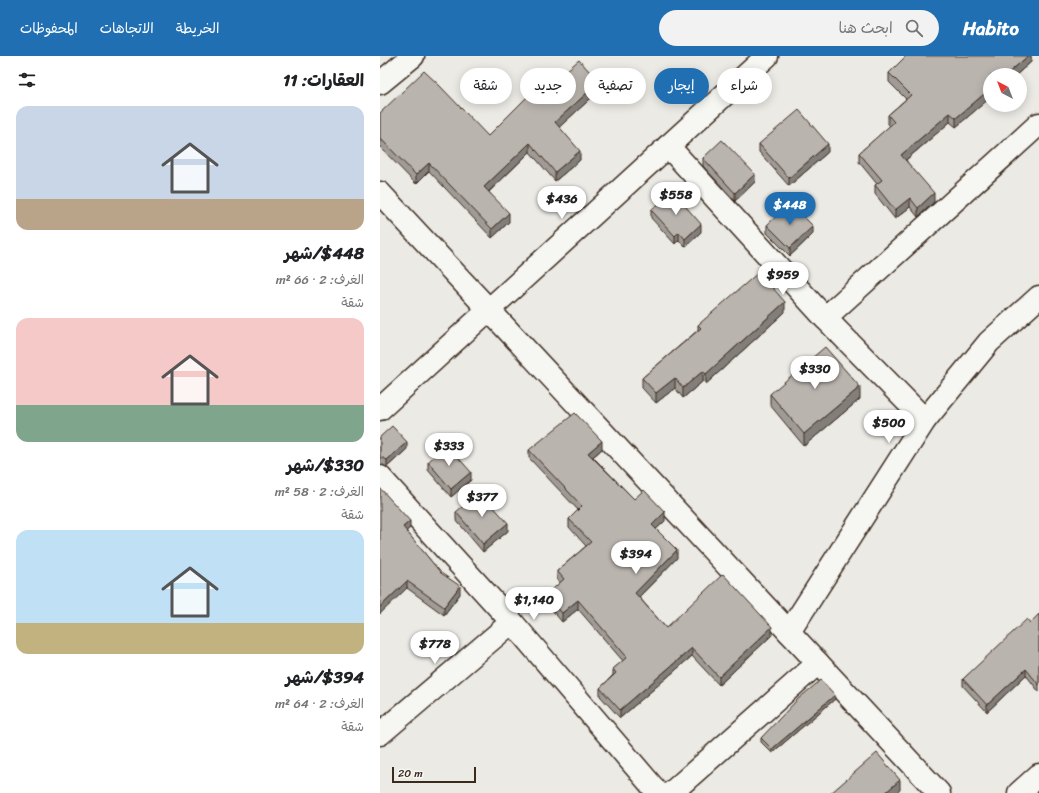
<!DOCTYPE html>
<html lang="ar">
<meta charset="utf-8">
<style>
:root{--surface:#fff;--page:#f2f2f2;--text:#202124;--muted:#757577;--accent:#1f6fb2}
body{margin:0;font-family:Sriracha,"Playpen Sans Arabic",sans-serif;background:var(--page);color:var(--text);direction:rtl;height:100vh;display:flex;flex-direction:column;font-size:15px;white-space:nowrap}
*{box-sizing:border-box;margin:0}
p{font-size:13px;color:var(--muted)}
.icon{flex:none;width:22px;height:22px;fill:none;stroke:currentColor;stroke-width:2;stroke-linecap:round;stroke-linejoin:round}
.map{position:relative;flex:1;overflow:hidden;direction:ltr}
.panel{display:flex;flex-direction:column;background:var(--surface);width:380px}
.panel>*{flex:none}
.top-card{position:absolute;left:12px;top:12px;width:380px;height:36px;direction:rtl;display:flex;gap:8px}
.needle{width:26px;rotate:318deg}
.fabs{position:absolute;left:603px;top:12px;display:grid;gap:8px}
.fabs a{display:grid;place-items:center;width:44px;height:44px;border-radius:50%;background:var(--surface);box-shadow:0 2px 10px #0003;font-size:20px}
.scale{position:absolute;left:12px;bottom:10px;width:84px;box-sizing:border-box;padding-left:4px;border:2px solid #3b2a1e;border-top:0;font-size:11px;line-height:14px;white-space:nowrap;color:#3b2a1e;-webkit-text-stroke:3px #f6f6f2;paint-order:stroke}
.price{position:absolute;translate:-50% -34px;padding:0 9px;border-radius:14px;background:#fff;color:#222;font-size:13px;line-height:26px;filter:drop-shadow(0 1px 2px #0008)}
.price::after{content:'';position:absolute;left:50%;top:24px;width:12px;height:9px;margin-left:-6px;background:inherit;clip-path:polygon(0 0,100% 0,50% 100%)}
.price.on{background:var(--accent);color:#fff}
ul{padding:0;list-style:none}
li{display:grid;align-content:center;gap:8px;height:212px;padding:0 16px}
li span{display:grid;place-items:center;height:124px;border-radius:12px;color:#555}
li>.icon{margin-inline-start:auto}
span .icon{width:72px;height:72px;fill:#fffc;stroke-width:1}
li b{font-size:17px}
h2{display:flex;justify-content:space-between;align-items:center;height:48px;padding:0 16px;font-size:17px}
.tag{padding:0 14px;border-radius:18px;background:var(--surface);box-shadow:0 2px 10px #0003;font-size:14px;line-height:36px}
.tag.on{background:var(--accent);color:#fff}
header{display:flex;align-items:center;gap:24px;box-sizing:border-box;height:56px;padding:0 20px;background:var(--accent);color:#fff}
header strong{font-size:19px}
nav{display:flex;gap:22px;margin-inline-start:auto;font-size:14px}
.search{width:280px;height:36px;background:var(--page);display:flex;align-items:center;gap:10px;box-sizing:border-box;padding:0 14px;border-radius:22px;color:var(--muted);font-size:15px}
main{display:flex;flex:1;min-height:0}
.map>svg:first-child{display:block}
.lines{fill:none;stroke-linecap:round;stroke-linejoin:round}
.street-casing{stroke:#3b2a1e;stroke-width:25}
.street{stroke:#f6f6f2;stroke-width:22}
.wall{fill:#a09b96;stroke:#3b2a1e}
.shaded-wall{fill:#827e7a;stroke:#3b2a1e}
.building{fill:#bab4ae;stroke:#3b2a1e}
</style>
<header>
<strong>Habito</strong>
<div class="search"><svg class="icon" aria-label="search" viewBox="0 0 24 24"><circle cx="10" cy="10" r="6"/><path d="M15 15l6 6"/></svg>ابحث هنا</div>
<nav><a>الخريطة</a><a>الاتجاهات</a><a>المحفوظات</a></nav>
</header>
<main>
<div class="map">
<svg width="659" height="737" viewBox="0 0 659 737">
<rect width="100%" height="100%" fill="#ebeae5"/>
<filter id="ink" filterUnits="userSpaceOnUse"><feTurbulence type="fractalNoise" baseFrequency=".025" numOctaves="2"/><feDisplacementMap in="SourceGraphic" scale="8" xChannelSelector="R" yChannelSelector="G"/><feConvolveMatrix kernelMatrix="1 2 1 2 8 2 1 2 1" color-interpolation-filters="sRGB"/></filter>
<g filter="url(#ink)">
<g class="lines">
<g class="street-casing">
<g id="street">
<polyline points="0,27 33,0"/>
<polyline points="288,90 445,262 545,364"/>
<polyline points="0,137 559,737"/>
<polyline points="445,262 659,68"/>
<polyline points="0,353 387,0"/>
<polyline points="0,421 132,566 278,737"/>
<polyline points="409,576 545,364 609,286 659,241"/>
<polyline points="0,678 132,566"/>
<polyline points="291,737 438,607"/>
<polyline points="639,737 659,719"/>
</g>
</g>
<use href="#street" class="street"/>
</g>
<g class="wall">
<polygon points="651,0 651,6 576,71 570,66 526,104 554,146 538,161 530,151 515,163 495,138 495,129 497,128 479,106 479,97 510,70 508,68 508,59 526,43 509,26 509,17"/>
<polygon points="219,35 179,71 200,104 175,125 150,96 109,136 129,166 112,182 49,115 36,128 0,91 0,57 108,80"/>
<polygon points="379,88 448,96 409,130 379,96"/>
<polygon points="323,102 375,126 355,145 323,110"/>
<polygon points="271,154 321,176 305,191 299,184 295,188 271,162"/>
<polygon points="387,169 433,178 410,200 387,177"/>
<polygon points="405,256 326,328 323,325 303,342 295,332 276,347 262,332 262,322 318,274 318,269"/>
<polygon points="390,338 480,343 424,390 390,349"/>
<polygon points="0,381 27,393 7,411 3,409 0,409"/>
<polygon points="222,393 213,401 254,443 285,465 276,473 297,502 259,541 286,572 392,579 339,629 312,600 240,662 220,640 220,632 233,619 233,613 243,605 198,553 182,566 166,547 166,539 180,527 177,523 177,515 206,490 189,471 189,463 198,454 149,402 149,394"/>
<polygon points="48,406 91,424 71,441 48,414"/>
<polygon points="0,432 30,472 26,475 61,517 80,538 64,559 27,532"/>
<polygon points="76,456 128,475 103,496 76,464"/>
<polygon points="659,558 659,636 646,619 607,656 583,630 583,623 650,567"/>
<polygon points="455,643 392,697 381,686 381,682"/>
</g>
<g class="shaded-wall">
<polygon points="648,0 651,0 651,6 636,19 626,19"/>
<polygon points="219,26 219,35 175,75 175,66"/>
<polygon points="610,33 610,42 576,71 576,62"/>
<polygon points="570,57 570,66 521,108 521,99"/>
<polygon points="150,87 150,96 104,140 104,131"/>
<polygon points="448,88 448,96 409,130 409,122"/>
<polygon points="200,95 200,104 175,125 175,116"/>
<polygon points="49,107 49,115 36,128 36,119"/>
<polygon points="375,118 375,126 355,145 355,137"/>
<polygon points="554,137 554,146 538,161 538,152"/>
<polygon points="530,142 530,151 515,163 515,154"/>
<polygon points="129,157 129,166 112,182 112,173"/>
<polygon points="321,168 321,176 305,191 305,183"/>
<polygon points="433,170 433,178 410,200 410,192"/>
<polygon points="299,176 299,184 295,188 295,180"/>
<polygon points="405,246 405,256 326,328 326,318"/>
<polygon points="323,315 323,325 303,342 303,332"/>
<polygon points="295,322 295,332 276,347 276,337"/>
<polygon points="480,331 480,343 424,390 424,378"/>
<polygon points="222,385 222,393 208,405 208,397"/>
<polygon points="27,386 27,393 7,411 7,404"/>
<polygon points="91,416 91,424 71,441 71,433"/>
<polygon points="285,456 285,465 272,477 272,469"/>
<polygon points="30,465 30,472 23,478 23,471"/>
<polygon points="128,467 128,475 103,496 103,488"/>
<polygon points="297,494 297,502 255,545 255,537"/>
<polygon points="27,525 27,532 0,558 0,551"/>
<polygon points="80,530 80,538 64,559 64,551"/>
<polygon points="198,544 198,553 182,566 182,557"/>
<polygon points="392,571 392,579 339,629 339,621"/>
<polygon points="312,592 312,600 240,662 240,654"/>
<polygon points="646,613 646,619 607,656 607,649"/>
<polygon points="455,639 455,643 392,697 392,693"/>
<polygon points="520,724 520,734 516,737 505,737"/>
</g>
<g class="building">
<polygon points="526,0 648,0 626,19 610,19 610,33 576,62 570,57 521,99 554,137 538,152 530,142 515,154 495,129 502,124 479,97 514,66 508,59 531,39 509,17"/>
<polygon points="199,4 219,26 175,66 200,95 175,116 150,87 104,131 129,157 112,173 49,107 36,119 0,82 0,57 44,15 59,29 108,80 146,42 176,17 179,21"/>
<polygon points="419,54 448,88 409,122 379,88"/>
<polygon points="342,84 375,118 355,137 323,102"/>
<polygon points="292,135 321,168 305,183 299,176 295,180 271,154"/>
<polygon points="410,147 433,170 410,192 387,169"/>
<polygon points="379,216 405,246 326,318 323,315 303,332 295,322 276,337 262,322 321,272 318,269"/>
<polygon points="445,291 480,331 424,378 390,338"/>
<polygon points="195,357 222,385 208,397 254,443 264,434 285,456 272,469 297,494 255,537 286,572 343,518 392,571 339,621 312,592 240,654 220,632 236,617 233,613 247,601 198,544 182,557 166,539 184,523 177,515 211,486 189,463 202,450 149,394"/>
<polygon points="12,370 27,386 7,404 3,402 0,402 0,381"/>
<polygon points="67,389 91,416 71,433 48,406"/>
<polygon points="0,432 30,465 23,471 61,517 80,530 64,551 27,525 0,551"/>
<polygon points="100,436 128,467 103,488 76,456"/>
<polygon points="659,558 659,629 646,613 607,649 583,623 647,563 650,567"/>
<polygon points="441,624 455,639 392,693 381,682 418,643"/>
<polygon points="497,697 520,724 505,737 451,737"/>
</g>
</g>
</svg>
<div class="fabs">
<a><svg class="needle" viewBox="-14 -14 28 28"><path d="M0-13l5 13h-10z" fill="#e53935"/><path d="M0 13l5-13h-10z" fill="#757577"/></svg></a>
</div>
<div class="scale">20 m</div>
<b class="price" style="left:296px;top:160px">$558</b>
<b class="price" style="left:182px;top:164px">$436</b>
<b class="price on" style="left:410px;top:170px">$448</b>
<b class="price" style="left:403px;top:240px">$959</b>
<b class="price" style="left:435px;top:334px">$330</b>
<b class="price" style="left:509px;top:388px">$500</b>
<b class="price" style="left:69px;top:411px">$333</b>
<b class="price" style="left:102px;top:462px">$377</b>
<b class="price" style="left:256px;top:519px">$394</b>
<b class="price" style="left:154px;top:565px">$1,140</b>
<b class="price" style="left:55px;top:609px">$778</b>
<div class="top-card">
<a class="tag">شراء</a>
<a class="tag on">إيجار</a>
<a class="tag">تصفية</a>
<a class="tag">جديد</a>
<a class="tag">شقة</a>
</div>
</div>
<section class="panel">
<h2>العقارات: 11<svg class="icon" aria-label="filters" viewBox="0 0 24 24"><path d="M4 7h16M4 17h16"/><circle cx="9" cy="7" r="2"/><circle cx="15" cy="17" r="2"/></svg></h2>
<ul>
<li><span style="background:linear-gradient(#c9d6e8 75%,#b9a48a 0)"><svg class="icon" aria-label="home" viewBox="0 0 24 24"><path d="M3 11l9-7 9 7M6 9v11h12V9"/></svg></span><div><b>$448/شهر</b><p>الغرف: 2 · 66 m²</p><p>شقة</p></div></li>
<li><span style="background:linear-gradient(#f6c9c9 70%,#7fa58c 0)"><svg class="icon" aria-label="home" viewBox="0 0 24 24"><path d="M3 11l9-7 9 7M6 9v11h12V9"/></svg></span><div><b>$330/شهر</b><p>الغرف: 2 · 58 m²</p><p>شقة</p></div></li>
<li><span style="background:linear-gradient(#bfe0f5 75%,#c2b280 0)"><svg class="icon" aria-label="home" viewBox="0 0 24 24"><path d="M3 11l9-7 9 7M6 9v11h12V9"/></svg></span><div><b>$394/شهر</b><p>الغرف: 2 · 64 m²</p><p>شقة</p></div></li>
</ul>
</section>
</main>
